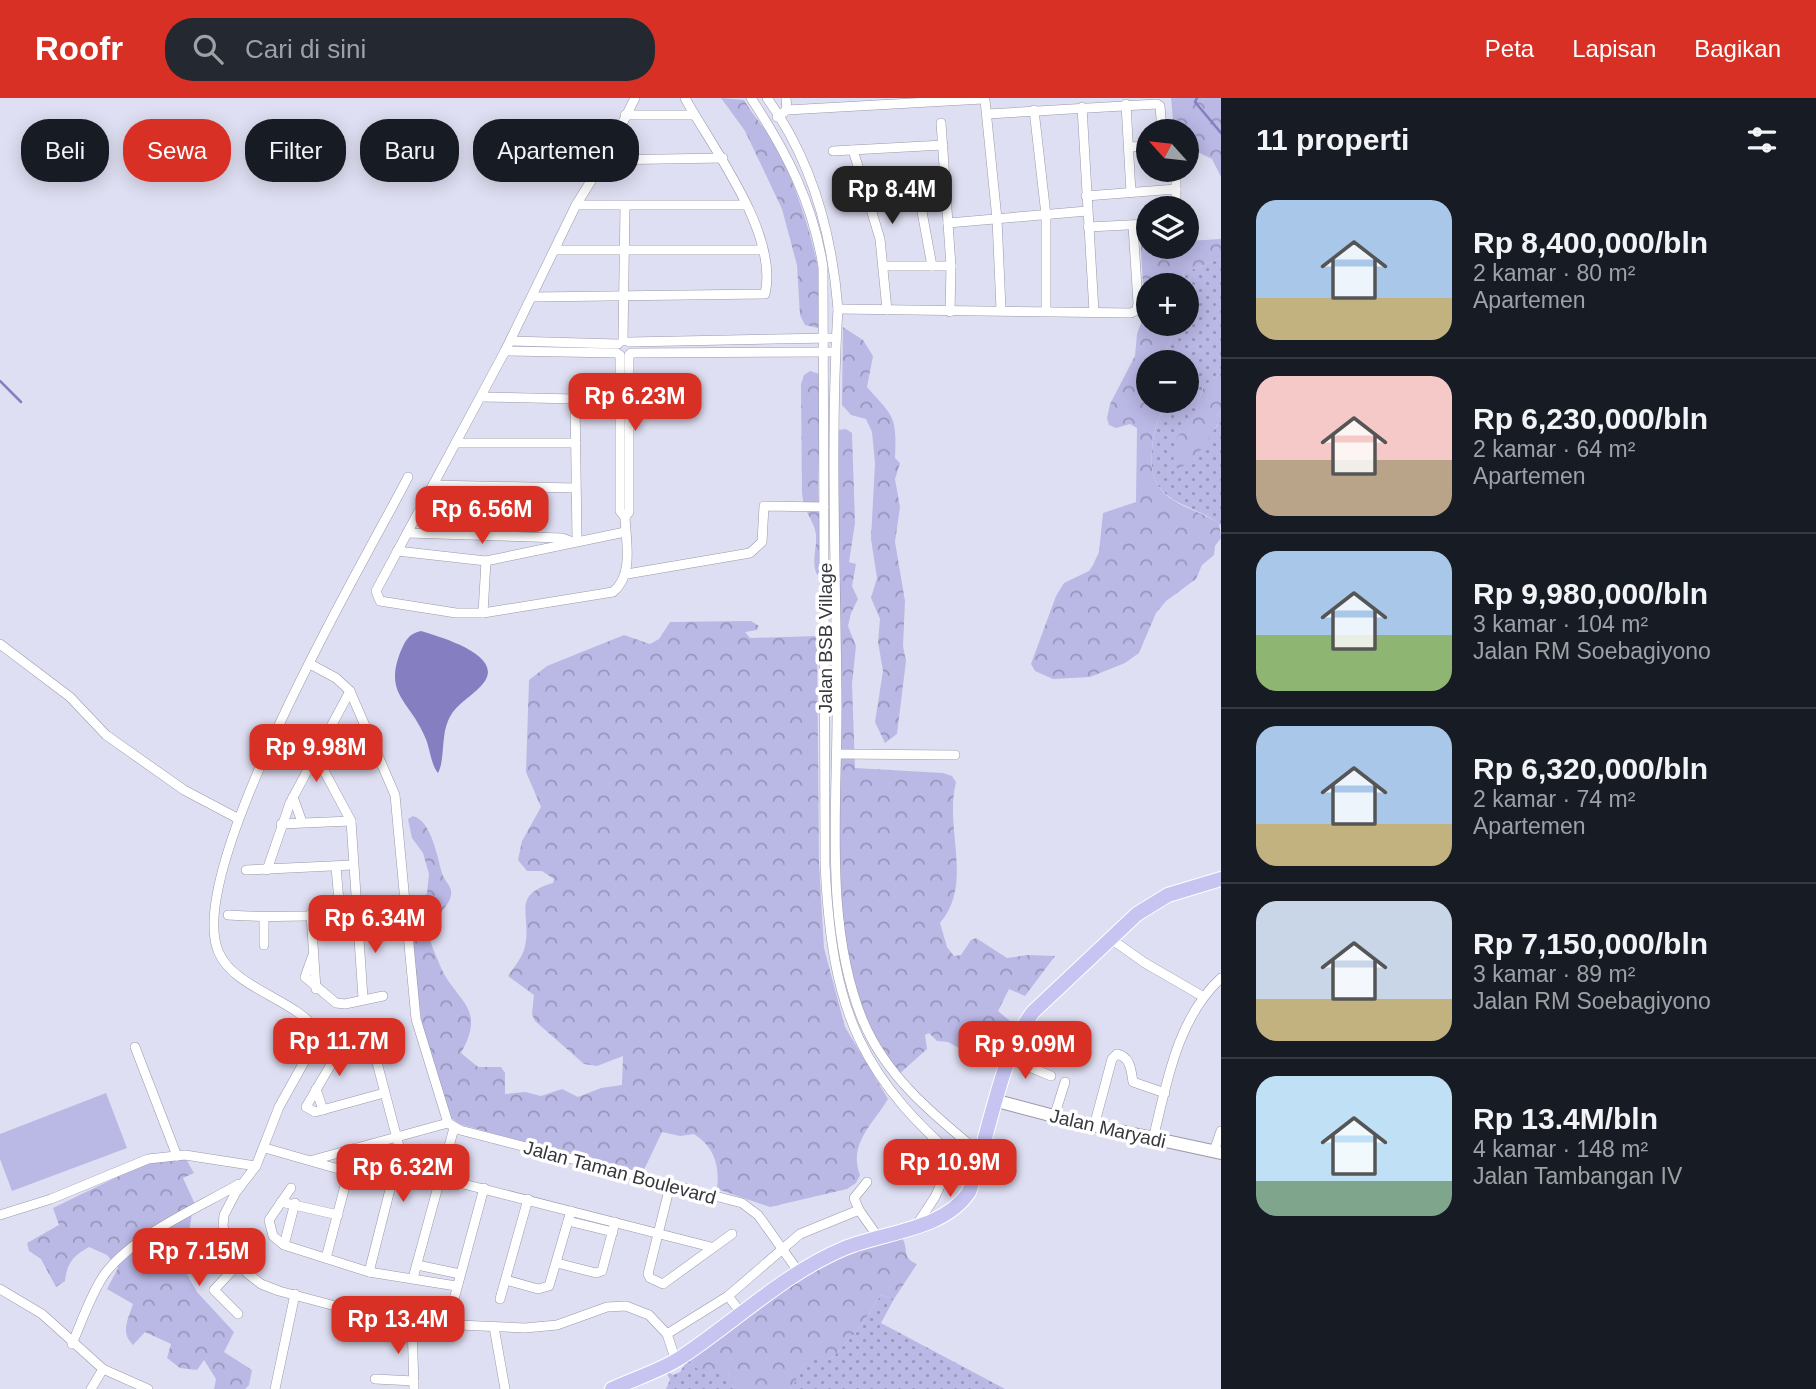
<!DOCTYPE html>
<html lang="id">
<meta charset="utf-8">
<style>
:root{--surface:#171b24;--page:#242831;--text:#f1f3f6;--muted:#9ea1a6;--line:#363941;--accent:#d93025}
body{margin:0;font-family:Arial,sans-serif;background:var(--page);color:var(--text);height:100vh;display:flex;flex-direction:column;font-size:26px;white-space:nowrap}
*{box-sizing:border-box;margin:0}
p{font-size:23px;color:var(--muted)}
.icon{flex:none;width:38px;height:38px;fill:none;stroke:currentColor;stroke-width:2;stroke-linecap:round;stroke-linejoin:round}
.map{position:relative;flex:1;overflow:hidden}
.details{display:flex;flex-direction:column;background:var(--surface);width:595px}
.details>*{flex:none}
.banner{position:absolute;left:21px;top:21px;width:665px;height:63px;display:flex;gap:14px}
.needle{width:46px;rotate:297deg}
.buttons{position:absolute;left:1136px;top:21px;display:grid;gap:14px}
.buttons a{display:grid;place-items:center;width:63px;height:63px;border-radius:50%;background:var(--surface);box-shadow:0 4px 18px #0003;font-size:35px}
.price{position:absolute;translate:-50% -60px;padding:0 16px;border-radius:14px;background:var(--accent);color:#fff;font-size:23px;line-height:46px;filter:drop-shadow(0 2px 4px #0008)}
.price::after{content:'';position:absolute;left:50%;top:42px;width:21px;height:16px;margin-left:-10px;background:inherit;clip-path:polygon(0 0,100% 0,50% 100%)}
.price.active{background:#222;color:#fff}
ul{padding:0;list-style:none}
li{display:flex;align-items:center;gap:21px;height:175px;padding:0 35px}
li+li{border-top:2px solid var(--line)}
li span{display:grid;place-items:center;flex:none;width:196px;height:140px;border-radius:21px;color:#555}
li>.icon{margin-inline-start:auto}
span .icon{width:84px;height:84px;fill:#fffc;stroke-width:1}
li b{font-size:30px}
h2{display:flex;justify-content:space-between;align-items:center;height:84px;padding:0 35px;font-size:30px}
.chip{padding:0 24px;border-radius:28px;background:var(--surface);box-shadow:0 4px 18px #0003;font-size:24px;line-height:63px}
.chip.active{background:var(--accent);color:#fff}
header{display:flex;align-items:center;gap:42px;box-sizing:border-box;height:98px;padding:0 35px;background:var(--accent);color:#fff}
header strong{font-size:33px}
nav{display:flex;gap:38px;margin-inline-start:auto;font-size:24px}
.search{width:490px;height:63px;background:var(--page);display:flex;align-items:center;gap:18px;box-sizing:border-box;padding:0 24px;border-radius:28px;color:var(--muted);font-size:26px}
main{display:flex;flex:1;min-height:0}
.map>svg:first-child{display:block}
.grass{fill:url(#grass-dots)}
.forest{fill:url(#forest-crowns)}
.pitch{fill:#bab8e5}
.water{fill:#857fc1}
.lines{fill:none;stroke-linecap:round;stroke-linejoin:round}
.stream{stroke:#857fc1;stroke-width:2.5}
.street-casing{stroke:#9998aa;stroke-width:10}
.secondary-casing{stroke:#9998aa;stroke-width:14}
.primary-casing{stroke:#fff;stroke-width:16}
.street{stroke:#fff;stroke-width:9}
.secondary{stroke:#fff;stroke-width:12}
.primary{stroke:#c8c4f2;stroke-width:14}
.labels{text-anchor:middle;stroke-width:7;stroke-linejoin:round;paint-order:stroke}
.street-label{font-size:19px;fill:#37373e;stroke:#fff}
</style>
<header>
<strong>Roofr</strong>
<div class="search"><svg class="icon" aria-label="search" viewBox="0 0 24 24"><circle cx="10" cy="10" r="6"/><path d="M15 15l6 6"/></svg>Cari di sini</div>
<nav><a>Peta</a><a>Lapisan</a><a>Bagikan</a></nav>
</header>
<main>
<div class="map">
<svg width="1221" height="1291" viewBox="0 0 1221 1291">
<defs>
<pattern id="grass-dots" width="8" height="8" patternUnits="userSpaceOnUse" patternTransform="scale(1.75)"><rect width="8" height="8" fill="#bab8e5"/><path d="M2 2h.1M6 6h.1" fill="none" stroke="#9896bb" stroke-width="1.8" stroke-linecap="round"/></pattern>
<pattern id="forest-crowns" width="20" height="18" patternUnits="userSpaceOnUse" patternTransform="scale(1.75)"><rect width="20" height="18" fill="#bab8e5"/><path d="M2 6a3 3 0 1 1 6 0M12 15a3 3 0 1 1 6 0" fill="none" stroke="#9896bb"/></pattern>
</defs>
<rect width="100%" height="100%" fill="#dfdff3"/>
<g class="grass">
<path d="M1221,160v115l-18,14 -11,35 -16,23v7l10,10 8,-2 7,-15 17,-20 -1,-9 4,-5v114c-33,-25 -74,-20 -69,-74 2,-21 5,-34 18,-50h16v-39h-17l-4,-10 14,-28h7v-39h-7l5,-12z"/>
<path d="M881,1197l13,4 -13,24 124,66h-214c13,-22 11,-36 40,-30l27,-29z"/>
<polygon points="689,1260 728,1274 734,1291 666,1291 670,1282 666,1273 673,1277 680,1274"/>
</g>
<g class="forest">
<path d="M721,0l23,2c9,16 24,31 33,48 19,35 57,142 41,180l-13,-3 -5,-10 -3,-50 -15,-56 -37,-78z"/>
<polygon points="1171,0 1221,0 1221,79 1212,61 1187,49 1186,33 1174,33"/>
<path d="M1148,128v21h38l1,-6 34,-2v19l-37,15 -5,12h-31v39h31l-14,28 4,10h-21v39h22c-13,16 -16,28 -18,49 -5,52 31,52 67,73l2,15 -6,8 -1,9 -12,10 -6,14 -30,22 -10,12 -17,40 -14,10 -35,14 -37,2 -18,-8 -4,-7 25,-68 8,-13 25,-12 4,-6 6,-13 4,-39 33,-11 1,-74 -7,-4 -14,4 -7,-3 -2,-7 3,-14 25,-48 2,-22 5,-14 2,-21 -4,-63v-7z"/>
<path d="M843,229l20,13 10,16 -6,31c26,30 30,27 28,71l5,5 -5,16 5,28 -5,35 10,59 -2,45 3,15 -9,73 -12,9 -10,-21 8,-51 -5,-29 2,-23 -9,-21 6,-20 -6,-39 4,-76 -3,-31 -6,-13 -15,-4 -9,-10z"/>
<path d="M810,273l10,3 1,5 -3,104 3,88 -4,4c-6,-13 0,-26 -1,-40 -2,-16 -13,-22 -14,-43l-1,-108 3,-9z"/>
<polygon points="1221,275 1221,313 1217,318 1220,323 1194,362 1178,371 1173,365 1177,339 1191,324 1204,288"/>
<path d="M846,331l6,4 3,90 -6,39 7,2 -4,22 6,13 -7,14 -3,13 8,20 -4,38 3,84 88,5 9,3 4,6c-12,47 18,101 -16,141l7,24 7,9 7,-1 10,-15 5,-2 31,20 21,-3 27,1 -30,40 -16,-7 -11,22 12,10 -12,21 -22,-3 -15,10 -13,-7 -11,-1 -8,-8 -4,2 2,14 -29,26 -25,-38 -27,-79 -6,-55 -2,-473z"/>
<path d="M751,523l8,5 -2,4 -12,2 5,6 67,-2 2,228 5,84 21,79 43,72c-15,25 -40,45 -28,76l-4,8 -9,6 -77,18 -53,-18c3,-24 -3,-42 -23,-55l-14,2 -18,-4 -20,42 -183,-50 -9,-7 -28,-93 -6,-42 -4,-54 15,-35 2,-19 -6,-21 -11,-15 -4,-19 5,-3c20,6 24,43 30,60 2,4 7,10 8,14 3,17 -24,28 -21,48 1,8 6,17 9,25 15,39 49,42 22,90l17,14h23l4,6v21l20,-2 16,4 21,-7 16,8 23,-9 21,-3 1,-29 -26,10 -13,-2 -49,-43 -3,-7 2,-19 -26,-19c6,-9 15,-19 17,-30 7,-31 -15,-51 28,-63l1,-4 -12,-8h-15l-9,-11 4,-19 19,-34 -15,-35 3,-92 18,-14 77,-31 26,9 9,-5 11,-17z"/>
<path d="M186,1061l8,14 -11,5 11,24 -11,65 14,25 37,40 -10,20 28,18 -3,15 -4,4h-31l2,-10 -12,-19 -7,10 -17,-2 -13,-10 4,-14 -26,-12 -12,13c-13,-13 -5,-25 0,-41l-26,-15 11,-21 -11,-13 -18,-8c-16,9 -22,16 -24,34l-9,6 -15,-28 -12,-8 -2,-8 32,-18 -6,-17 97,-47z"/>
<path d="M902,1140c7,10 -1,20 15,26l-23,35 -13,-4 -23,35 -27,29c-29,-6 -27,9 -40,30h-57l-6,-17h-25l-12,-7 -2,-7 119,-87 51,-24z"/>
</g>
<polygon class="pitch" points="106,995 127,1050 12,1093 0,1061 0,1036"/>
<path class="water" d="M421,533c19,6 89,25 60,55 -12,13 -26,18 -33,35 -7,16 -3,39 -10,52 -7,-8 -8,-25 -13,-36 -15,-36 -41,-42 -25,-84 5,-12 8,-19 21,-22z"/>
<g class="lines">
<g class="stream">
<polyline points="1197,0 1195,4 1221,35"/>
<polyline points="0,283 21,304"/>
</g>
<g class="street-casing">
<g id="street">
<path d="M751,0c35,53 62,105 72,169l2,597c7,148 34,215 150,310"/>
<path d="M767,0c45,62 65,136 71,211 -8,130 -2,262 -1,392 1,102 -14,223 26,320 24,57 72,95 118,133"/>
<polyline points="786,0 787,12"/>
<polyline points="985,2 997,121 1001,211"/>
<polyline points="1126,6 1131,95"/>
<polyline points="1082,9 1094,214"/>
<polyline points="1034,12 1046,117 1046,212"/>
<polyline points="987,16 1157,6 1160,8 1162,33"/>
<polyline points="625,17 694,17"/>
<polyline points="777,19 787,12 983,1"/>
<polyline points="941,25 951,168 950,214"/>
<polyline points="1129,49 1148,48"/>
<polyline points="853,52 880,141 887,212"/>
<polyline points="833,53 943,47"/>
<polyline points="604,62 723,60"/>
<polyline points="1176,72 1176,110"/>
<polyline points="918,92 932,168"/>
<polyline points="868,95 946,91"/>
<polyline points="1086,98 1176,91"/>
<polyline points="576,107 746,107"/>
<polyline points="948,125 1087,113"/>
<polyline points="1088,129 1148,126"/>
<polyline points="556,152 762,152"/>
<polyline points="884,168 951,168"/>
<path d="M533,199l232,-3c14,-60 -52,-145 -80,-196"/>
<polyline points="838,211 1131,215 1137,212 1138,205 1133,128"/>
<polyline points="511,243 618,246"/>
<polyline points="623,243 625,108"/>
<polyline points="629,244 830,240"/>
<polyline points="505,253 617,255"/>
<polyline points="631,255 831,254"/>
<path d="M620,257v156l5,6c1,25 9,58 -12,75l-130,21h-27l-76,-12 -4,-10 129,-240 71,-146 28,-45 31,-62"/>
<polyline points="481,299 575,301 577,443"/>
<polyline points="456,345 576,345"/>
<path d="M408,379c-43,84 -227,395 -189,476 16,36 77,46 99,79l-5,14 -34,61 -23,59 -20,26 -12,23 -1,11 4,13 20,34 14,11 18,7 94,25 39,7 113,5 32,-3 50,-18 19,-1 23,9 18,19 9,27"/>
<polyline points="433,387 575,390"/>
<polyline points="625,419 629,414 629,257"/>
<polyline points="407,435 562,440 570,443"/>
<polyline points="397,453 486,463 625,434"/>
<polyline points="627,476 750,455 762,444 764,408 824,409"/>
<polyline points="483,515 486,463"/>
<polyline points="0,546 70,599 106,637 184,692 237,720"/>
<polyline points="310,566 336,580 350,593 395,697 416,921 448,1025 460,1032 742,1105 758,1117 798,1173"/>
<polyline points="315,656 351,723 363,900"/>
<polyline points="837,656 955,657"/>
<polyline points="293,699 302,724"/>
<polyline points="281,726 351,723"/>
<polyline points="336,769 340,815"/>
<polyline points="246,772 352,767"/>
<polyline points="267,772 290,705 350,593"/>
<polyline points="311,816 316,891"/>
<path d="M228,817c58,4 119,0 176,-8"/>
<polyline points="264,819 264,847"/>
<polyline points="1111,841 1145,865 1202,898"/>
<polyline points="313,857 305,879 336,905 345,906 383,898"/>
<polyline points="135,949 177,1058"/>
<polyline points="1010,961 1051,978"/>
<polyline points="316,991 323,1012"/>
<polyline points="1054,1019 1065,984"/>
<path d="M1094,1028l18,-67 5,-5c14,3 14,17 16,28l32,11"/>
<path d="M1153,1041c14,-57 24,-120 68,-161"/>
<polyline points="265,1050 349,1074"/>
<polyline points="1214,1053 1221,1033"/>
<polyline points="313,1062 448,1025"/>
<polyline points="397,1069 711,1149"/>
<polyline points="670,1088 648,1176 650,1180 663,1186 732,1136"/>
<polyline points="291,1090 269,1122 273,1138 284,1147 369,1174 456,1188"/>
<polyline points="281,1104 338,1117"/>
<polyline points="859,1112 854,1100 867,1084"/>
<polyline points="0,1117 51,1101 148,1061 185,1057 256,1068"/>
<polyline points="568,1123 613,1134"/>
<polyline points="916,1128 935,1099 953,1059"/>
<polyline points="284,1147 295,1105"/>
<polyline points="326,1160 355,1050"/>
<polyline points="557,1165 596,1175 602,1173 615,1124"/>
<polyline points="417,1167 460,1176"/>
<polyline points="369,1174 400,1052 374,953 368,951 333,963 306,1009 315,1014 384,995"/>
<polyline points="413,1180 454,1030"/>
<polyline points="506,1182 538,1191 549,1188 571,1113"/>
<polyline points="0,1191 42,1216 103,1271 148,1291"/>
<polyline points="728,1198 742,1216"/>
<polyline points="500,1201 528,1101"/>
<polyline points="238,1216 214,1192 239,1165"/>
<polyline points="412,1225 414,1291"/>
<polyline points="447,1227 484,1090"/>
<polyline points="494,1229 505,1291"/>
<polyline points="667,1236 728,1198 800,1136 859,1112 878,1139"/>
<path d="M72,1246c10,-23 18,-48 32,-69 28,-39 94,-67 135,-91"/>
<polyline points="375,1281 414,1283"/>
<polyline points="91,1291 103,1271"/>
<polyline points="275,1291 295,1196"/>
</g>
</g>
<g class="secondary-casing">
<polyline id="secondary" points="997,1003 1069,1022 1221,1055"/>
</g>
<g class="primary-casing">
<path id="primary" d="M612,1291c21,-10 48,-18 68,-31 55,-36 103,-84 165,-110 39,-16 99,-18 124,-56 19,-52 31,-137 64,-180l104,-98 31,-19 53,-16"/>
</g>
<use href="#street" class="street"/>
<use href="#secondary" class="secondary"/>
<use href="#primary" class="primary"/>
</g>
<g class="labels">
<g class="street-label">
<text transform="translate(825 540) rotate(-90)" y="7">Jalan BSB Village</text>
<text transform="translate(1108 1030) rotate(13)" y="7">Jalan Maryadi</text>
<text transform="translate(620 1074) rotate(15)" y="7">Jalan Taman Boulevard</text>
</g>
</g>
</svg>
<div class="buttons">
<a><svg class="needle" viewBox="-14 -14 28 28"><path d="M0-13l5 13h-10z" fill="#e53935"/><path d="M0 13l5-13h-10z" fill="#9ea1a6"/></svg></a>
<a><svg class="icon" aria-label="layers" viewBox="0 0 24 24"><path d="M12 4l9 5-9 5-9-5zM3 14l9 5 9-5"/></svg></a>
<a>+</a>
<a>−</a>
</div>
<b class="price active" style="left:892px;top:128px">Rp 8.4M</b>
<b class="price" style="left:635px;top:335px">Rp 6.23M</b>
<b class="price" style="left:482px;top:448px">Rp 6.56M</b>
<b class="price" style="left:316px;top:686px">Rp 9.98M</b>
<b class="price" style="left:375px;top:857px">Rp 6.34M</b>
<b class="price" style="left:339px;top:980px">Rp 11.7M</b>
<b class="price" style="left:1025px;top:983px">Rp 9.09M</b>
<b class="price" style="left:950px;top:1101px">Rp 10.9M</b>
<b class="price" style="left:403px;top:1106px">Rp 6.32M</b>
<b class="price" style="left:199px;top:1190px">Rp 7.15M</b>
<b class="price" style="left:398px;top:1258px">Rp 13.4M</b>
<div class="banner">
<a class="chip">Beli</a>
<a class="chip active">Sewa</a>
<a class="chip">Filter</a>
<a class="chip">Baru</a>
<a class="chip">Apartemen</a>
</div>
</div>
<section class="details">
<h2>11 properti<svg class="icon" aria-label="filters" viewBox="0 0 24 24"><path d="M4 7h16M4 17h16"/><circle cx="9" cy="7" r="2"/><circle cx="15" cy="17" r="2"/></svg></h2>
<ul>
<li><span style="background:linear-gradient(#a9c7e8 70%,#c2b280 0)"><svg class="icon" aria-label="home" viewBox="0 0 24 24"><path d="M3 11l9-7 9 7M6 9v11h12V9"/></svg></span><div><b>Rp 8,400,000/bln</b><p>2 kamar · 80 m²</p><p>Apartemen</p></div></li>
<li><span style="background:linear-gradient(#f6c9c9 60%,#b9a48a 0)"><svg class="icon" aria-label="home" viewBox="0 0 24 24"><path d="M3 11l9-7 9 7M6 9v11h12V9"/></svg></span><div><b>Rp 6,230,000/bln</b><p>2 kamar · 64 m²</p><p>Apartemen</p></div></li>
<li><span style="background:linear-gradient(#a9c7e8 60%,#8fb573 0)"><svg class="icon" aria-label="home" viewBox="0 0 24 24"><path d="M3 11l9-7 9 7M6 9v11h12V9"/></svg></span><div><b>Rp 9,980,000/bln</b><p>3 kamar · 104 m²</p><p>Jalan RM Soebagiyono</p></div></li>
<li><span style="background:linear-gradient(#a9c7e8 70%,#c2b280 0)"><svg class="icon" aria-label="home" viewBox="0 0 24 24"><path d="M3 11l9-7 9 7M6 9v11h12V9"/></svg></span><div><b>Rp 6,320,000/bln</b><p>2 kamar · 74 m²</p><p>Apartemen</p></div></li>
<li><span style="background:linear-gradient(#c9d6e8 70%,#c2b280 0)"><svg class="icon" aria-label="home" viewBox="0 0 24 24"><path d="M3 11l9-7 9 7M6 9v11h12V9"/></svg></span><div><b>Rp 7,150,000/bln</b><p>3 kamar · 89 m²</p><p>Jalan RM Soebagiyono</p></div></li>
<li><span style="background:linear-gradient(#bfe0f5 75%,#7fa58c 0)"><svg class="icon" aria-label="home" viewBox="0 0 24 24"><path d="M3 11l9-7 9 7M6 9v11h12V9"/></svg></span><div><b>Rp 13.4M/bln</b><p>4 kamar · 148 m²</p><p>Jalan Tambangan IV</p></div></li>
</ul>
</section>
</main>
